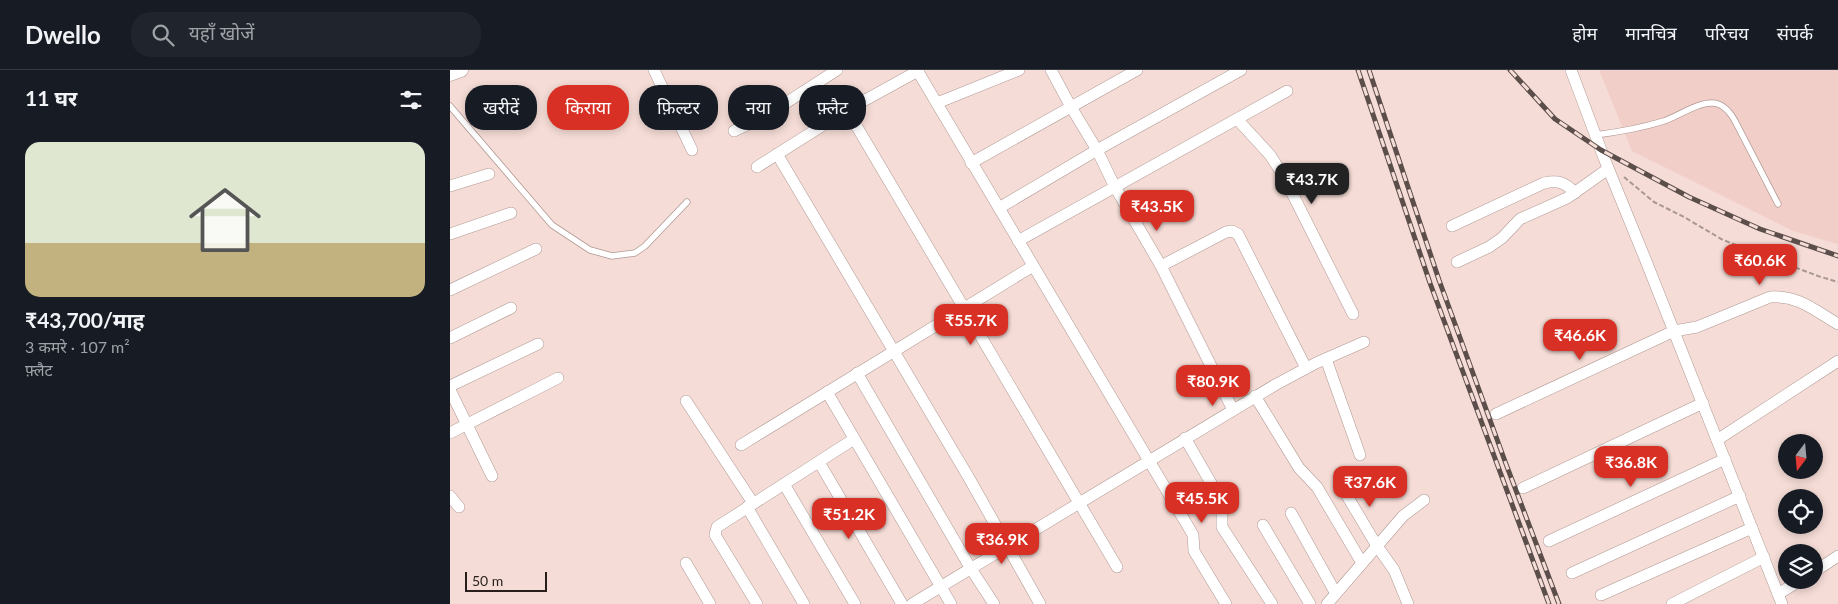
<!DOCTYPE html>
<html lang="hi">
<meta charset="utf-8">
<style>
:root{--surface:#171b24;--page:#20242c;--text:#f1f3f6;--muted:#9ea1a6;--line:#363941;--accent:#d93025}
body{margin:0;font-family:Lato,"Noto Sans Devanagari",sans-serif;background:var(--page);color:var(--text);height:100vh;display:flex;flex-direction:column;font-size:19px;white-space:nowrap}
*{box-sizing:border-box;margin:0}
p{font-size:16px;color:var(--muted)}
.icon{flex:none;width:28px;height:28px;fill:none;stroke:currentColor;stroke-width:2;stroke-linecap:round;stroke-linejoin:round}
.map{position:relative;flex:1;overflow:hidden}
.sheet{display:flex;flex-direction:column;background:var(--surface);width:450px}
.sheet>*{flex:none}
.guide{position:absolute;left:15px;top:15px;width:475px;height:45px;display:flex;gap:10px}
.needle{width:32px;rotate:196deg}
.buttons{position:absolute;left:1328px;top:364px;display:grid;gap:10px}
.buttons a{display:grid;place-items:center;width:45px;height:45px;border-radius:50%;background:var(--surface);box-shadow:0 2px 8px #0003;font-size:25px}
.scale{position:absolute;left:15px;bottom:12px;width:82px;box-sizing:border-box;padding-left:5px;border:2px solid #281f1d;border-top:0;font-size:14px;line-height:18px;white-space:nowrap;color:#281f1d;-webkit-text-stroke:4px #f5dcd6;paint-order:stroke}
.price{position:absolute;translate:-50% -42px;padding:0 11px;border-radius:10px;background:var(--accent);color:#fff;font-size:16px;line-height:32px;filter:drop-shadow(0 1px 2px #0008)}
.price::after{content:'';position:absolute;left:50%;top:30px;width:15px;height:11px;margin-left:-8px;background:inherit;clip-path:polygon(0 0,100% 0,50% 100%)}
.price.current{background:#222;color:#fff}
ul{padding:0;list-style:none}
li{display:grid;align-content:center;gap:10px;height:265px;padding:0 25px}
li span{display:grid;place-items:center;height:155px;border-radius:15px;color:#555}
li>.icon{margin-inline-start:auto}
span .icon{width:90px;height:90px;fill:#fffc;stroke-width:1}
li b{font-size:21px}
h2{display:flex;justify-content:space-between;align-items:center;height:60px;padding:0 25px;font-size:21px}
.tag{padding:0 18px;border-radius:20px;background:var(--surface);box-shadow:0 2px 8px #0003;font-size:18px;line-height:45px}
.tag.current{background:var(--accent);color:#fff}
header{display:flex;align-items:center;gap:30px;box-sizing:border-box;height:70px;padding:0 25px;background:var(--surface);border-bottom:1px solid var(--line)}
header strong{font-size:24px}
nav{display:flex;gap:28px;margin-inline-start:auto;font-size:18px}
.search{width:350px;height:45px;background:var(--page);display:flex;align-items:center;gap:12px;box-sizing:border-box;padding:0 18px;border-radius:20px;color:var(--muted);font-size:19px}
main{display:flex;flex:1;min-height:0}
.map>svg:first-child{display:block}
.built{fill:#f1cfc8}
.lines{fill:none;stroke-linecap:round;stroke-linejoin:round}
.service-casing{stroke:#b09893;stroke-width:7}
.minor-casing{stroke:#b09893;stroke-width:12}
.tertiary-casing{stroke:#b09893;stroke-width:15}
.path{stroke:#aa9792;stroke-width:2;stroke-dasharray:5 2.5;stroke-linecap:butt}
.service{stroke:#fff;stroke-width:5.5}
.minor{stroke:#fff;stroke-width:11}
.tertiary{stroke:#fff;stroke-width:14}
.rail-casing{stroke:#5b4e4b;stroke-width:5}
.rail{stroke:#f5dcd6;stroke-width:3;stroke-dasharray:9;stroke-linecap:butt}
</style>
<header>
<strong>Dwello</strong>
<div class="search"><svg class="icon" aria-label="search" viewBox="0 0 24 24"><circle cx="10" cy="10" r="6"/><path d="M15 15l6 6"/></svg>यहाँ खोजें</div>
<nav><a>होम</a><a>मानचित्र</a><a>परिचय</a><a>संपर्क</a></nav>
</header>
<main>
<section class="sheet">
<h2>11 घर<svg class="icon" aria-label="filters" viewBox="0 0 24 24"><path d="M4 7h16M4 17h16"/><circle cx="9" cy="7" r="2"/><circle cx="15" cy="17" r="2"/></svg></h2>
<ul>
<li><span style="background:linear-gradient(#dfe7d0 65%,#c2b280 0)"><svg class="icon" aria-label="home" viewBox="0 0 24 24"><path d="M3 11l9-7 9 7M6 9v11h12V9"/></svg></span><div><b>₹43,700/माह</b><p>3 कमरे · 107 m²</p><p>फ़्लैट</p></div></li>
</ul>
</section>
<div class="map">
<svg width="1388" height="534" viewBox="0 0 1388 534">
<rect width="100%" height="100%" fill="#f5dcd6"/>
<polygon class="built" points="1149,0 1388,0 1388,174 1343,161 1182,81"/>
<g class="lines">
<g class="service-casing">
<g id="service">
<polyline points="0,36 102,155 140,180 162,186 185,183 195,176 237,132"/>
<path d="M1145,65c24,-3 46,-7 69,-14 15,-5 32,-18 48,-18 11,0 18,9 23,18l43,83"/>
</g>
</g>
<g class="minor-casing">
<g id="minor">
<polyline points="204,0 242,80"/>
<polyline points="467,0 739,458 743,465 744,481 776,534"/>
<polyline points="601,0 621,37 647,80 665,117 711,196 783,340"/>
<polyline points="1121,0 1154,88 1194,186 1332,534"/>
<polyline points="487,33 569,0"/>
<polyline points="397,40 667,497"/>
<polyline points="787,49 820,85 833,105 903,244"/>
<polyline points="284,61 314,47 387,0"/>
<polyline points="327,84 519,408 590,534"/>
<polyline points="521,93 687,0"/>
<polyline points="307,97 397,40 468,1"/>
<polyline points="0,116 39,104"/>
<polyline points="549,138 647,80 791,0"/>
<path d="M1002,156l92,-43c14,-3 21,-1 31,10"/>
<polyline points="0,164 61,143"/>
<polyline points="568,171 837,21"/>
<polyline points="1007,192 1039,177 1052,168 1070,149 1117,128 1158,99"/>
<polyline points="711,196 776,162 782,161 788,164 856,298"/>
<polyline points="0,220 86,179"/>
<polyline points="0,268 61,238"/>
<polyline points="876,289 910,385"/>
<polyline points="407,303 521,499 544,534"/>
<polyline points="0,316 88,274"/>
<polyline points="0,320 42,406"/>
<polyline points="377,322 501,534"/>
<polyline points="805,326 849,398 867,417 912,493"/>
<polyline points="236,331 303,433"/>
<path d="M1046,344l178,-83 23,-4 73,-30c29,-2 45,14 68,27"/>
<polyline points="0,363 108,308"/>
<polyline points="735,368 769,427 772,436 772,457 822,534"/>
<polyline points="1267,370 1388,291"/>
<polyline points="291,375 583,196"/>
<polyline points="369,392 452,534"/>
<polyline points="334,414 405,534"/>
<polyline points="890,414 927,476 944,500 958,534"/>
<polyline points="1073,418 1253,333"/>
<polyline points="0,426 9,437"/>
<polyline points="297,437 354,534"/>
<polyline points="841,443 885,522"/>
<polyline points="813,455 860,534"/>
<polyline points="1099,471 1275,389"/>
<polyline points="236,493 260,534"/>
<polyline points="1364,502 1388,486"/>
<polyline points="1122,503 1290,426"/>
<polyline points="1328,524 1351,510"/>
<polyline points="1151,525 1302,458"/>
<polyline points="307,534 265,465 267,457 404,369"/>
<polyline points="462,534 825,315 866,293 914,272"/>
<polyline points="877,534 953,446 974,430"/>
<polyline points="1222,534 1314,487"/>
</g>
</g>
<g class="tertiary-casing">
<polyline id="tertiary" points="0,4 11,0"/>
</g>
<polyline class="path" points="1174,107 1204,132 1234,147 1273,170 1368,206 1388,212"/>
<use href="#service" class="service"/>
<use href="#minor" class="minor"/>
<use href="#tertiary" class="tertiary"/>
<g class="rail-casing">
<g id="rail">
<polyline points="908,0 980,213 1099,534"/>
<polyline points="919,0 989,210 1056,394 1109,534"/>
<polyline points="1060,0 1105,49 1151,80 1239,127 1310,159 1388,186"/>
</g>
</g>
<use href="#rail" class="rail"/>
</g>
</svg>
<div class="buttons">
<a><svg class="needle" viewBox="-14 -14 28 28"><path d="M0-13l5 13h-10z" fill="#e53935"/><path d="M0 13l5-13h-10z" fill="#9ea1a6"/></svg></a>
<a><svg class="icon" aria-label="locate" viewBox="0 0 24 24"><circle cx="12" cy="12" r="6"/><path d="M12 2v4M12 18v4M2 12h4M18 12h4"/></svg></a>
<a><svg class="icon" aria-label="layers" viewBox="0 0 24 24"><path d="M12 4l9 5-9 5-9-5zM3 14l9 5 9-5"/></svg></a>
</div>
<div class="scale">50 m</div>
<b class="price current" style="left:862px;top:135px">₹43.7K</b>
<b class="price" style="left:707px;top:162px">₹43.5K</b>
<b class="price" style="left:1310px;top:216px">₹60.6K</b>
<b class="price" style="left:521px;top:276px">₹55.7K</b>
<b class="price" style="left:1130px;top:291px">₹46.6K</b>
<b class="price" style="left:763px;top:337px">₹80.9K</b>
<b class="price" style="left:1181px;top:418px">₹36.8K</b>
<b class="price" style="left:920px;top:438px">₹37.6K</b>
<b class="price" style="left:752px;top:454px">₹45.5K</b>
<b class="price" style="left:399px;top:470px">₹51.2K</b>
<b class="price" style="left:552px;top:495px">₹36.9K</b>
<div class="guide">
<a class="tag">खरीदें</a>
<a class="tag current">किराया</a>
<a class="tag">फ़िल्टर</a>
<a class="tag">नया</a>
<a class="tag">फ़्लैट</a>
</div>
</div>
</main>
